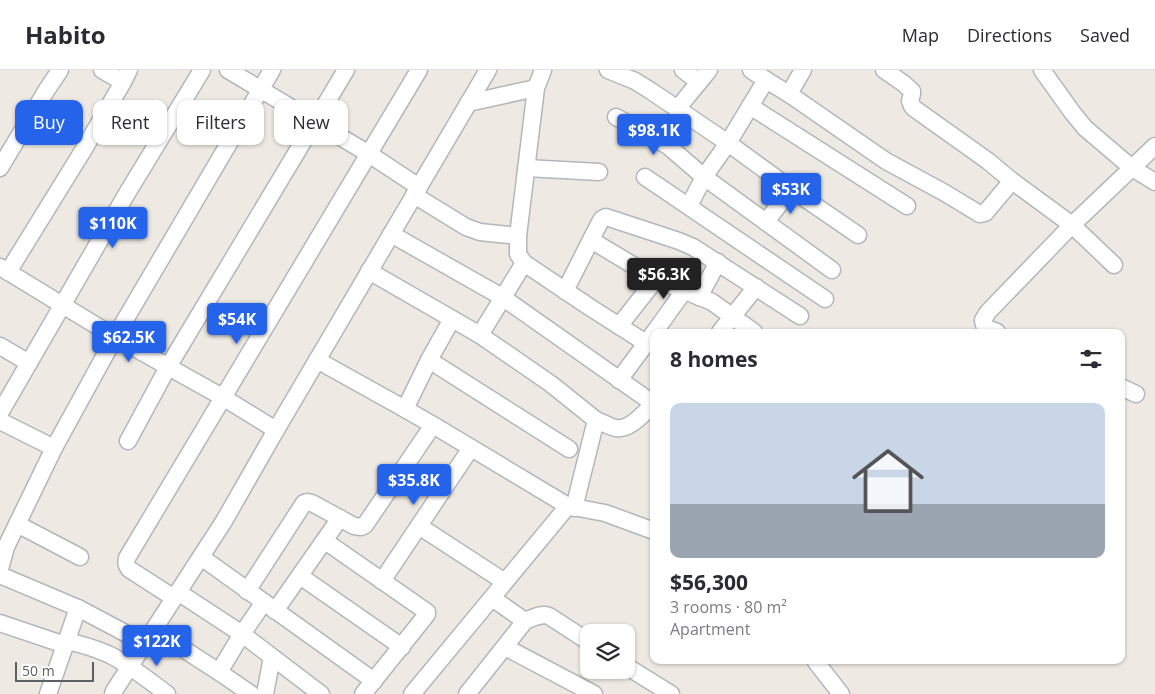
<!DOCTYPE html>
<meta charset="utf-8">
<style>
:root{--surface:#fff;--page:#f2f2f3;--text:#2b2b33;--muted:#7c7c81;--line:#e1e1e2;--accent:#2563eb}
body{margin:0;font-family:"Open Sans",sans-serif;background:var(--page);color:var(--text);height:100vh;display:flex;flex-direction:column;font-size:19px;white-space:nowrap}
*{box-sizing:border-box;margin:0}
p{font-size:16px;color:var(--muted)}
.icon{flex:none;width:28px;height:28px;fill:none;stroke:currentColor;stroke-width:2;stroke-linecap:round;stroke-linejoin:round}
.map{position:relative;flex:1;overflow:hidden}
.details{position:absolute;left:650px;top:259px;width:475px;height:335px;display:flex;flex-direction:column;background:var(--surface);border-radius:10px;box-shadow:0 1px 4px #0004}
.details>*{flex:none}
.banner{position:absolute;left:15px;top:30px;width:475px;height:45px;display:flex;gap:10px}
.controls{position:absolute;left:580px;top:554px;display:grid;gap:10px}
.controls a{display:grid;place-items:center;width:55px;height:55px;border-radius:10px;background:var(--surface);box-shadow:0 1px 4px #0004;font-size:25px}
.scale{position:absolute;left:15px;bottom:12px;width:79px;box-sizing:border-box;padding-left:5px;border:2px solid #5b6063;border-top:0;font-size:14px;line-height:18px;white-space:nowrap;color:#5b6063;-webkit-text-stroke:4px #fff;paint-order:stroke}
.price{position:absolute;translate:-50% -42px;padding:0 11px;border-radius:5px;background:var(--accent);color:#fff;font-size:16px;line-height:32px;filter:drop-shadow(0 1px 2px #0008)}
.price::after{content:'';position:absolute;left:50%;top:30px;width:15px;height:11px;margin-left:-8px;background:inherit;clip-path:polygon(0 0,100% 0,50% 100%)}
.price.active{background:#222;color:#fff}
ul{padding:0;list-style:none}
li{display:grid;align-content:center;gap:10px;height:265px;padding:0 20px}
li+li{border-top:1px solid var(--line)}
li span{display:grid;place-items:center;height:155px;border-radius:10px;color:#555}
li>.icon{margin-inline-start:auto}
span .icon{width:90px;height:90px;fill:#fffc;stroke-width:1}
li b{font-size:21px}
h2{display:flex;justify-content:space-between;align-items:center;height:60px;padding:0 20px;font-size:21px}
.pill{padding:0 18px;border-radius:10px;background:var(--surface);box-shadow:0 1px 4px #0004;font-size:18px;line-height:45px}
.pill.active{background:var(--accent);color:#fff}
header{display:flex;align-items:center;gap:30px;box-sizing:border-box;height:70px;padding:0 25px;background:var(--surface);border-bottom:1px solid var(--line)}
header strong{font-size:24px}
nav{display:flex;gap:28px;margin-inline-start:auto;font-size:18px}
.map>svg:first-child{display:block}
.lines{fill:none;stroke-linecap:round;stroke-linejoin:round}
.minor-casing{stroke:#b3b6ba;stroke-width:19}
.minor{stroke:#fff;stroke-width:16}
</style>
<header>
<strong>Habito</strong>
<nav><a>Map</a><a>Directions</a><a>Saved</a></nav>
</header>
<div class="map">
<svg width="1155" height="624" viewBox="0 0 1155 624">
<rect width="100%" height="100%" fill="#eeeae3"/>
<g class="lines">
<g class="minor-casing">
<g id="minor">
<polyline points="102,0 123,12 129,0"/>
<polyline points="543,0 536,18 518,166 518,184 524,193 591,238 646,273"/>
<polyline points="608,0 635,11 651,21 728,73 791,119 858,165"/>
<polyline points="683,0 699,12"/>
<polyline points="751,0 766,10 789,24 886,91 945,123 978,143 980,144 985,143 1012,111"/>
<polyline points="884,0 903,13 912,21 912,24 910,31 912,36 915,39 988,91 1012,111 1072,155 1114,195"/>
<polyline points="1042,0 1072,42 1085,58 1132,98 1155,112"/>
<polyline points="789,24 803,0"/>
<polyline points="468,33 536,18"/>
<polyline points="750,36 907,136"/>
<polyline points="677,39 709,0"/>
<polyline points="616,47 668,76 704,107 832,200"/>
<polyline points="0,98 46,21 60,0"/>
<polyline points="526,98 599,102"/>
<polyline points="645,107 825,229"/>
<polyline points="419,117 488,0"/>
<polyline points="414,125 466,157 480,162 518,166"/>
<polyline points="689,136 704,107 728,73 766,10"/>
<polyline points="766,152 791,119"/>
<polyline points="391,164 502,227 654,334"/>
<polyline points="591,170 656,209 712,232 754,262"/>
<polyline points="0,197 115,267 224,328 276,360"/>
<polyline points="369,201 480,265 551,314 596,350 574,438"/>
<polyline points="8,202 84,79 123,12"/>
<polyline points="565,221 600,152 602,149 606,147 679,171 693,177 800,246"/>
<polyline points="699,227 718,192"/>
<polyline points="619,256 656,209"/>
<polyline points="720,262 756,217"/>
<polyline points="997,262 989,259 984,255 983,250 988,242 1072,155 1155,76"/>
<polyline points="653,264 684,221"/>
<polyline points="480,265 524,193"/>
<polyline points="0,276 29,293"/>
<polyline points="317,290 405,339 429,290 452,249"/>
<polyline points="429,290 569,379"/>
<polyline points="619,310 653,264 654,264"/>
<polyline points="1121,317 1136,324"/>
<polyline points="405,339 433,355 568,436 605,443 654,461"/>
<polyline points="0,343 126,125 202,0"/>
<path d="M596,350c6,2 14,7 20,8 15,2 28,-16 38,-24"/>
<polyline points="0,351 54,378"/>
<polyline points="128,371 168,297 346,0"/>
<polyline points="17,454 80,487"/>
<polyline points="419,456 505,512"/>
<polyline points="325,471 427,542 427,544 424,548 363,624"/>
<polyline points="201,487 374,611"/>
<polyline points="0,499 6,477 54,378 115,267 272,0"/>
<polyline points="0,505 78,538 144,573"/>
<polyline points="300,506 402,577"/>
<polyline points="382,511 471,378"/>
<polyline points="247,521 304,433 307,432 312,433 354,456 361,457 365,455 433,355"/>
<polyline points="178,522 242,564 321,624"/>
<path d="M174,528l-45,-29c-3,-4 -3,-6 -2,-11l292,-488"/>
<polyline points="275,541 340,448"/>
<path d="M525,551c8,-3 15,-8 24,-5l40,26"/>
<polyline points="0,553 65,575"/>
<polyline points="154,560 219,602 251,624"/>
<path d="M66,571c15,3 28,7 42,13 21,10 40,26 59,40"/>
<polyline points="505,577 594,624"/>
<polyline points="816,592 841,624"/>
<polyline points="626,596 671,624"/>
<polyline points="219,602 242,564 264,532"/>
<polyline points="48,624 78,538"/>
<polyline points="113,624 114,621 224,451 276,360 419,117 369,84 228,0"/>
<polyline points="265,624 272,587"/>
<polyline points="412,624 568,436"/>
<polyline points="467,624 525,551 492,528"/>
</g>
</g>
<use href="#minor" class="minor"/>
</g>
</svg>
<div class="controls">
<a><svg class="icon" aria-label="layers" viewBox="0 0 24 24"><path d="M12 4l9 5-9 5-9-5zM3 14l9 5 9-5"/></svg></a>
</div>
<div class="scale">50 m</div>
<b class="price" style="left:654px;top:86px">$98.1K</b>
<b class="price" style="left:791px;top:145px">$53K</b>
<b class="price" style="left:113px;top:179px">$110K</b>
<b class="price active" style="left:664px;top:230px">$56.3K</b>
<b class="price" style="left:237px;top:275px">$54K</b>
<b class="price" style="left:129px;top:293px">$62.5K</b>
<b class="price" style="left:414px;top:436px">$35.8K</b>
<b class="price" style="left:157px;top:597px">$122K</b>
<div class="banner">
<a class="pill active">Buy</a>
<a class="pill">Rent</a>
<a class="pill">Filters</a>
<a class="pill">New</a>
</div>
<section class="details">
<h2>8 homes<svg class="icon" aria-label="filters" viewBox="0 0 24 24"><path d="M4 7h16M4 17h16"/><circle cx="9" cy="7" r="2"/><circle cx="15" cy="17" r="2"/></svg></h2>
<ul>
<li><span style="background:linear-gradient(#c9d6e8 65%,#9aa5b1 0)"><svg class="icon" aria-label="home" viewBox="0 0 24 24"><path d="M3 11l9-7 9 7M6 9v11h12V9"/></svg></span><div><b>$56,300</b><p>3 rooms · 80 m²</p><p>Apartment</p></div></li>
</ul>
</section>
</div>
